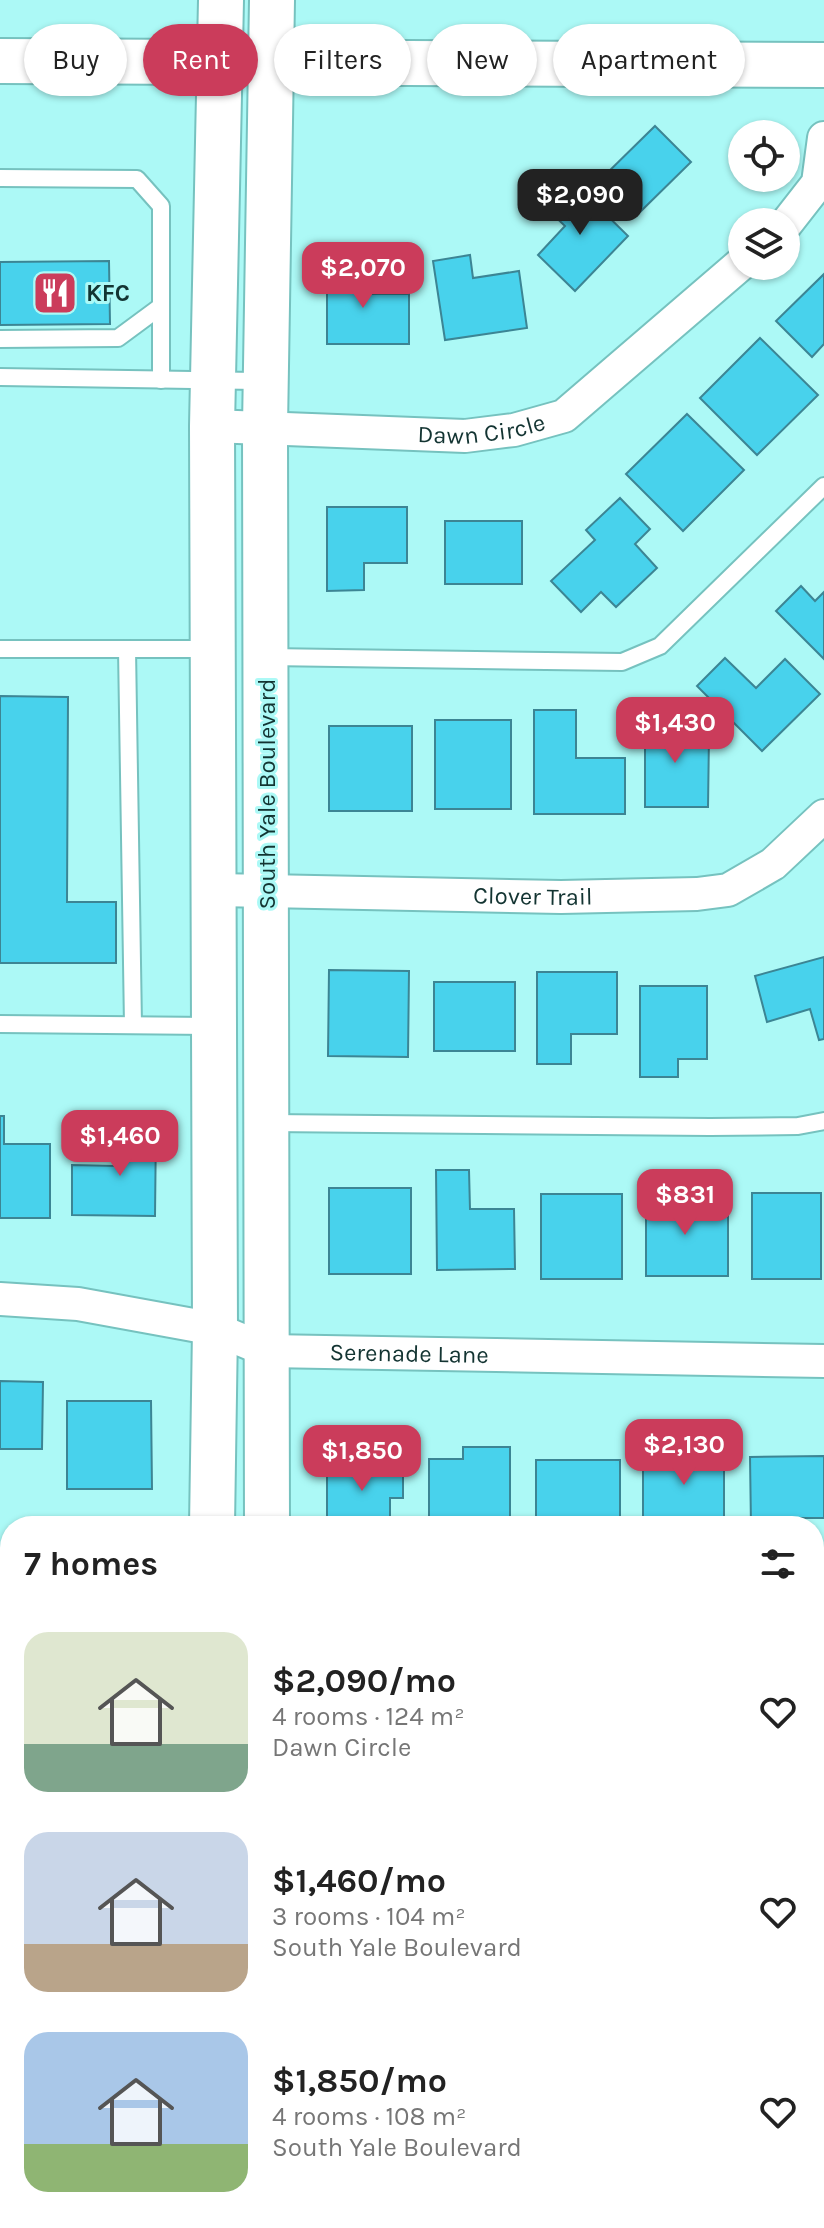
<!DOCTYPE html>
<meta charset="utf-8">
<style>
:root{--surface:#fff;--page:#f2f2f2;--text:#222;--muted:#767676;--accent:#cb3c5b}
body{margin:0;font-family:Karla,sans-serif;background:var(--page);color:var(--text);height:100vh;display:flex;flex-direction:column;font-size:30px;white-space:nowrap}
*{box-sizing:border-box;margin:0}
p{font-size:26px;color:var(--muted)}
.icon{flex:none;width:44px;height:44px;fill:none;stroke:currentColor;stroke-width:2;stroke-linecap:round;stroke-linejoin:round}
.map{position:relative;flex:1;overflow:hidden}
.drawer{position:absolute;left:0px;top:1516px;width:824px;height:712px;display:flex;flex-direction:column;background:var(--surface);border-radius:32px 32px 0 0;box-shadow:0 2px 6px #0004}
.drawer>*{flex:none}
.guide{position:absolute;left:24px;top:24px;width:776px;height:72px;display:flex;gap:16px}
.tools{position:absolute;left:728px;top:120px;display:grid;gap:16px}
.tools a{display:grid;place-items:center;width:72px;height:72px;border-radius:50%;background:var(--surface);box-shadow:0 2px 6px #0004;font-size:40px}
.price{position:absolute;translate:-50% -68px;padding:0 18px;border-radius:16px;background:var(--accent);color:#fff;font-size:26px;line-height:52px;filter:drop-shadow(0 2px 4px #0008)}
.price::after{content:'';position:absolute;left:50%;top:48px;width:24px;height:18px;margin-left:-12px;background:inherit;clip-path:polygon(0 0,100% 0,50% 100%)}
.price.active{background:#222;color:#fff}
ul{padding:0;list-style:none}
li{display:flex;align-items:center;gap:24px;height:200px;padding:0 24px}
li span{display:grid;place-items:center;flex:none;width:224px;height:160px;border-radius:24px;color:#555}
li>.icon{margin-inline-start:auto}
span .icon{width:96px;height:96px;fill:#fffc;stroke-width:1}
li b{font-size:34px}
h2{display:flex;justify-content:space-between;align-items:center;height:96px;padding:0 24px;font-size:34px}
.tag{padding:0 28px;border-radius:36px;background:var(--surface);box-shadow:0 2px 6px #0004;font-size:28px;line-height:72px}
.tag.active{background:var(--accent);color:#fff}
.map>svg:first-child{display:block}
.building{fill:#48d2ec;stroke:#3c8594;stroke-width:2}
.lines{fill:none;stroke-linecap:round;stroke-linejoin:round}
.lane-casing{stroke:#76c2bf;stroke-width:20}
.street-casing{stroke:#76c2bf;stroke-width:36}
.secondary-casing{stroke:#76c2bf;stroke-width:48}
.primary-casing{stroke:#76c2bf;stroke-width:48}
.lane{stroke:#fff;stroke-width:16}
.street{stroke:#fff;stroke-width:32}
.secondary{stroke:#fff;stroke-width:44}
.primary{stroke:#fff;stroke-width:44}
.labels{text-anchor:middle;stroke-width:6;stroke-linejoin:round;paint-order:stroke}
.poi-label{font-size:24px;font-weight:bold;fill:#133432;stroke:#acf9f6;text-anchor:start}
.street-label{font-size:24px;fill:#133432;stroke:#acf9f6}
</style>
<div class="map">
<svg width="824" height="2228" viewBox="0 0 824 2228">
<rect width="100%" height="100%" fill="#acf9f6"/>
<g class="building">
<polygon points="655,126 691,162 637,215 601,179"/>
<polygon points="571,180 628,236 575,291 538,255 565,226 545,207"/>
<polygon points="470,255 473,278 519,271 527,328 445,340 433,261"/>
<polygon points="109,261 110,324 0,325 0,262"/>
<polygon points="327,262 362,262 362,294 409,294 409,344 327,344"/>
<polygon points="824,274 824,344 812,357 776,321"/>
<polygon points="760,338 818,395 757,455 700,398"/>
<polygon points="687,414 744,470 683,531 626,474"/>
<polygon points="620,498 650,529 635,544 657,568 616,607 601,592 581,612 551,581 595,540 586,530"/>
<polygon points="327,507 407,507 407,563 364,563 364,590 327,591"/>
<rect x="445" y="521" width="77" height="63"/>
<polygon points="801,586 815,601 824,592 824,659 776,611"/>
<polygon points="725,658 756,688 785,659 820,694 762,751 697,686"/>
<polygon points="0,696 68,697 67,902 116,902 116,963 0,963"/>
<polygon points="534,710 576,710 576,758 625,758 625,814 534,814"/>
<polygon points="645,718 687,718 687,735 709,735 708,807 645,807"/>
<rect x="435" y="720" width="76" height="89"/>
<rect x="329" y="726" width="83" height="85"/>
<polygon points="824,957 824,1039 819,1040 810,1009 767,1022 755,976"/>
<polygon points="329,970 409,971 408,1057 328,1056"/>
<polygon points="537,972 617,972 617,1034 571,1034 571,1064 537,1064"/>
<rect x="434" y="982" width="81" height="69"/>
<polygon points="640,986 707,986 707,1059 678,1059 678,1077 640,1077"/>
<polygon points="0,1116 4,1116 4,1144 50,1144 50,1218 0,1218"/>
<polygon points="117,1125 156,1126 155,1216 72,1215 72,1165 116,1166"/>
<polygon points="436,1170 469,1170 470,1209 514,1209 515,1269 437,1270"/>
<rect x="329" y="1188" width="82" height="86"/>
<polygon points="646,1188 683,1188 683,1207 728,1207 728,1276 646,1276"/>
<rect x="752" y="1193" width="69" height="86"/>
<rect x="541" y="1194" width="81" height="85"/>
<polygon points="0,1381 43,1382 42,1449 0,1449"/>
<polygon points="67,1401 151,1401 152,1489 67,1489"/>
<polygon points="463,1447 510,1447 510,1522 429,1522 429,1459 463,1459"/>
<rect x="643" y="1455" width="81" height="64"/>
<polygon points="824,1456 824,1518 786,1518 786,1526 751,1526 750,1457"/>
<rect x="536" y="1460" width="84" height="63"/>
<polygon points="327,1463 403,1463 403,1498 390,1498 390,1526 327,1526"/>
<polygon points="0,1585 5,1585 5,1617 10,1617 10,1684 0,1684"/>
<rect x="814" y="1665" width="10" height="72"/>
<polygon points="0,1852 10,1852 10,1918 2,1918 2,1949"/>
<rect x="814" y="1927" width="10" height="70"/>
<polygon points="8,2050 10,2050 10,2148 0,2148 0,2081 6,2082"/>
<rect x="814" y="2134" width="10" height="82"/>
</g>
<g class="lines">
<g class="lane-casing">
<g id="lane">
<polyline points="0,178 137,179 161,206 161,380"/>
<polyline points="0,339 118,338 160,307"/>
<polyline points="0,377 262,381"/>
<polyline points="0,649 210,649"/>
<polyline points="127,649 133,1025"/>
<polyline points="268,657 622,662 660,646 824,486"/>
<polyline points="0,1024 210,1026"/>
<polyline points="269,1123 710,1127 798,1126 824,1121"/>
<polyline points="814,1599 824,1599"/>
</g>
</g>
<g class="street-casing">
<g id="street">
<polyline points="786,224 818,183 824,138"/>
<path id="s1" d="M212,426l253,10 49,-6 50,-14 178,-153"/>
<path id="s2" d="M215,890l346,7 136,-3 31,-4 45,-26 51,-48"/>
<path id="s3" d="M0,1299l78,5 137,25 53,22 556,10"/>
<polyline points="0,1761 10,1762"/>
<polyline points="814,1829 824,1829"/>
</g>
</g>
<g class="secondary-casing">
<g id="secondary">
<polyline points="212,1526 215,1329 212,426 221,0"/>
<polyline points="267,1526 265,427 272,0"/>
<polyline points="273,2218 273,2228"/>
<polyline points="212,2228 212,2218"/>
</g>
</g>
<g class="primary-casing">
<polyline id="primary" points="0,61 824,65"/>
</g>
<use href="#lane" class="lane"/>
<use href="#street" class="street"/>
<use href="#secondary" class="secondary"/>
<use href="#primary" class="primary"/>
</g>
<defs>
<g id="restaurant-square" transform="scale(2.3)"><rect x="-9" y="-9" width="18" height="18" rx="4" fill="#cb3c5b" stroke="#acf9f6"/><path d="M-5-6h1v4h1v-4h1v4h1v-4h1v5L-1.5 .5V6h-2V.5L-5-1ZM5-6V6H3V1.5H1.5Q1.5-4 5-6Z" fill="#fff"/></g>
</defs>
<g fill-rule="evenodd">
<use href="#restaurant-square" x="55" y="293"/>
</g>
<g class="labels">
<g class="poi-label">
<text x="86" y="301">KFC</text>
</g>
<g class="street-label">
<text dy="8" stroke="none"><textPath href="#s1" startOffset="270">Dawn Circle</textPath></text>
<text transform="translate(267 794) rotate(-90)" y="8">South Yale Boulevard</text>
<text dy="8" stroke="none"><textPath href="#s2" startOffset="318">Clover Trail</textPath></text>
<text dy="8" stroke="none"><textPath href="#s3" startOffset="416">Serenade Lane</textPath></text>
</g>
</g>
</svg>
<div class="tools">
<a><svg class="icon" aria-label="locate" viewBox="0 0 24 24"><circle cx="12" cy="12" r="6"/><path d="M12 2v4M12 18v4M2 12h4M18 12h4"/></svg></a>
<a><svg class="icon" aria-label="layers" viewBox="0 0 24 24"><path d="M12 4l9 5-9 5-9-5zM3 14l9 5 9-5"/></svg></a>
</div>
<b class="price active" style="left:580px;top:237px">$2,090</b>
<b class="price" style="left:363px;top:310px">$2,070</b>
<b class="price" style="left:675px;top:765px">$1,430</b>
<b class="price" style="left:120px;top:1178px">$1,460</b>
<b class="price" style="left:685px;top:1237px">$831</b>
<b class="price" style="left:684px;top:1487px">$2,130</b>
<b class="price" style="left:362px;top:1493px">$1,850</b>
<div class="guide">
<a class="tag">Buy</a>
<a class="tag active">Rent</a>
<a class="tag">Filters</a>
<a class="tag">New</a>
<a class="tag">Apartment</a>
</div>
<section class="drawer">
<h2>7 homes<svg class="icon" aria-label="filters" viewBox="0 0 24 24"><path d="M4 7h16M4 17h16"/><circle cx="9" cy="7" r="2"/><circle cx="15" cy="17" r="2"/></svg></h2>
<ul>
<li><span style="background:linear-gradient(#dfe7d0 70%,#7fa58c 0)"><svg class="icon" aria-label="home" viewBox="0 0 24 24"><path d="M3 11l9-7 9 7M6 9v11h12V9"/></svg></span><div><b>$2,090/mo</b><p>4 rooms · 124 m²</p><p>Dawn Circle</p></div><svg class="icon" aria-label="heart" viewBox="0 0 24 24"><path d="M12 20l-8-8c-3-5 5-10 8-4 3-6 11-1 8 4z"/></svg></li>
<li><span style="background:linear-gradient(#c9d6e8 70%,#b9a48a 0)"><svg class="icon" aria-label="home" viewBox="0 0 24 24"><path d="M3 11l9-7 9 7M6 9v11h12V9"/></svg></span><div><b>$1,460/mo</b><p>3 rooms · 104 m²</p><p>South Yale Boulevard</p></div><svg class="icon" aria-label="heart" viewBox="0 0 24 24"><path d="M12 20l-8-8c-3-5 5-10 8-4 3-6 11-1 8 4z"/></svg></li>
<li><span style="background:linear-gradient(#a9c7e8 70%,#8fb573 0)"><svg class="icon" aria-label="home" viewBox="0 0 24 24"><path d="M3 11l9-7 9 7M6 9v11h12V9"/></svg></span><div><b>$1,850/mo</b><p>4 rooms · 108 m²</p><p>South Yale Boulevard</p></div><svg class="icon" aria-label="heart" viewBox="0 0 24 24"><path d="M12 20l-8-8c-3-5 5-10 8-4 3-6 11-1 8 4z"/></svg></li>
</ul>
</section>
</div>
